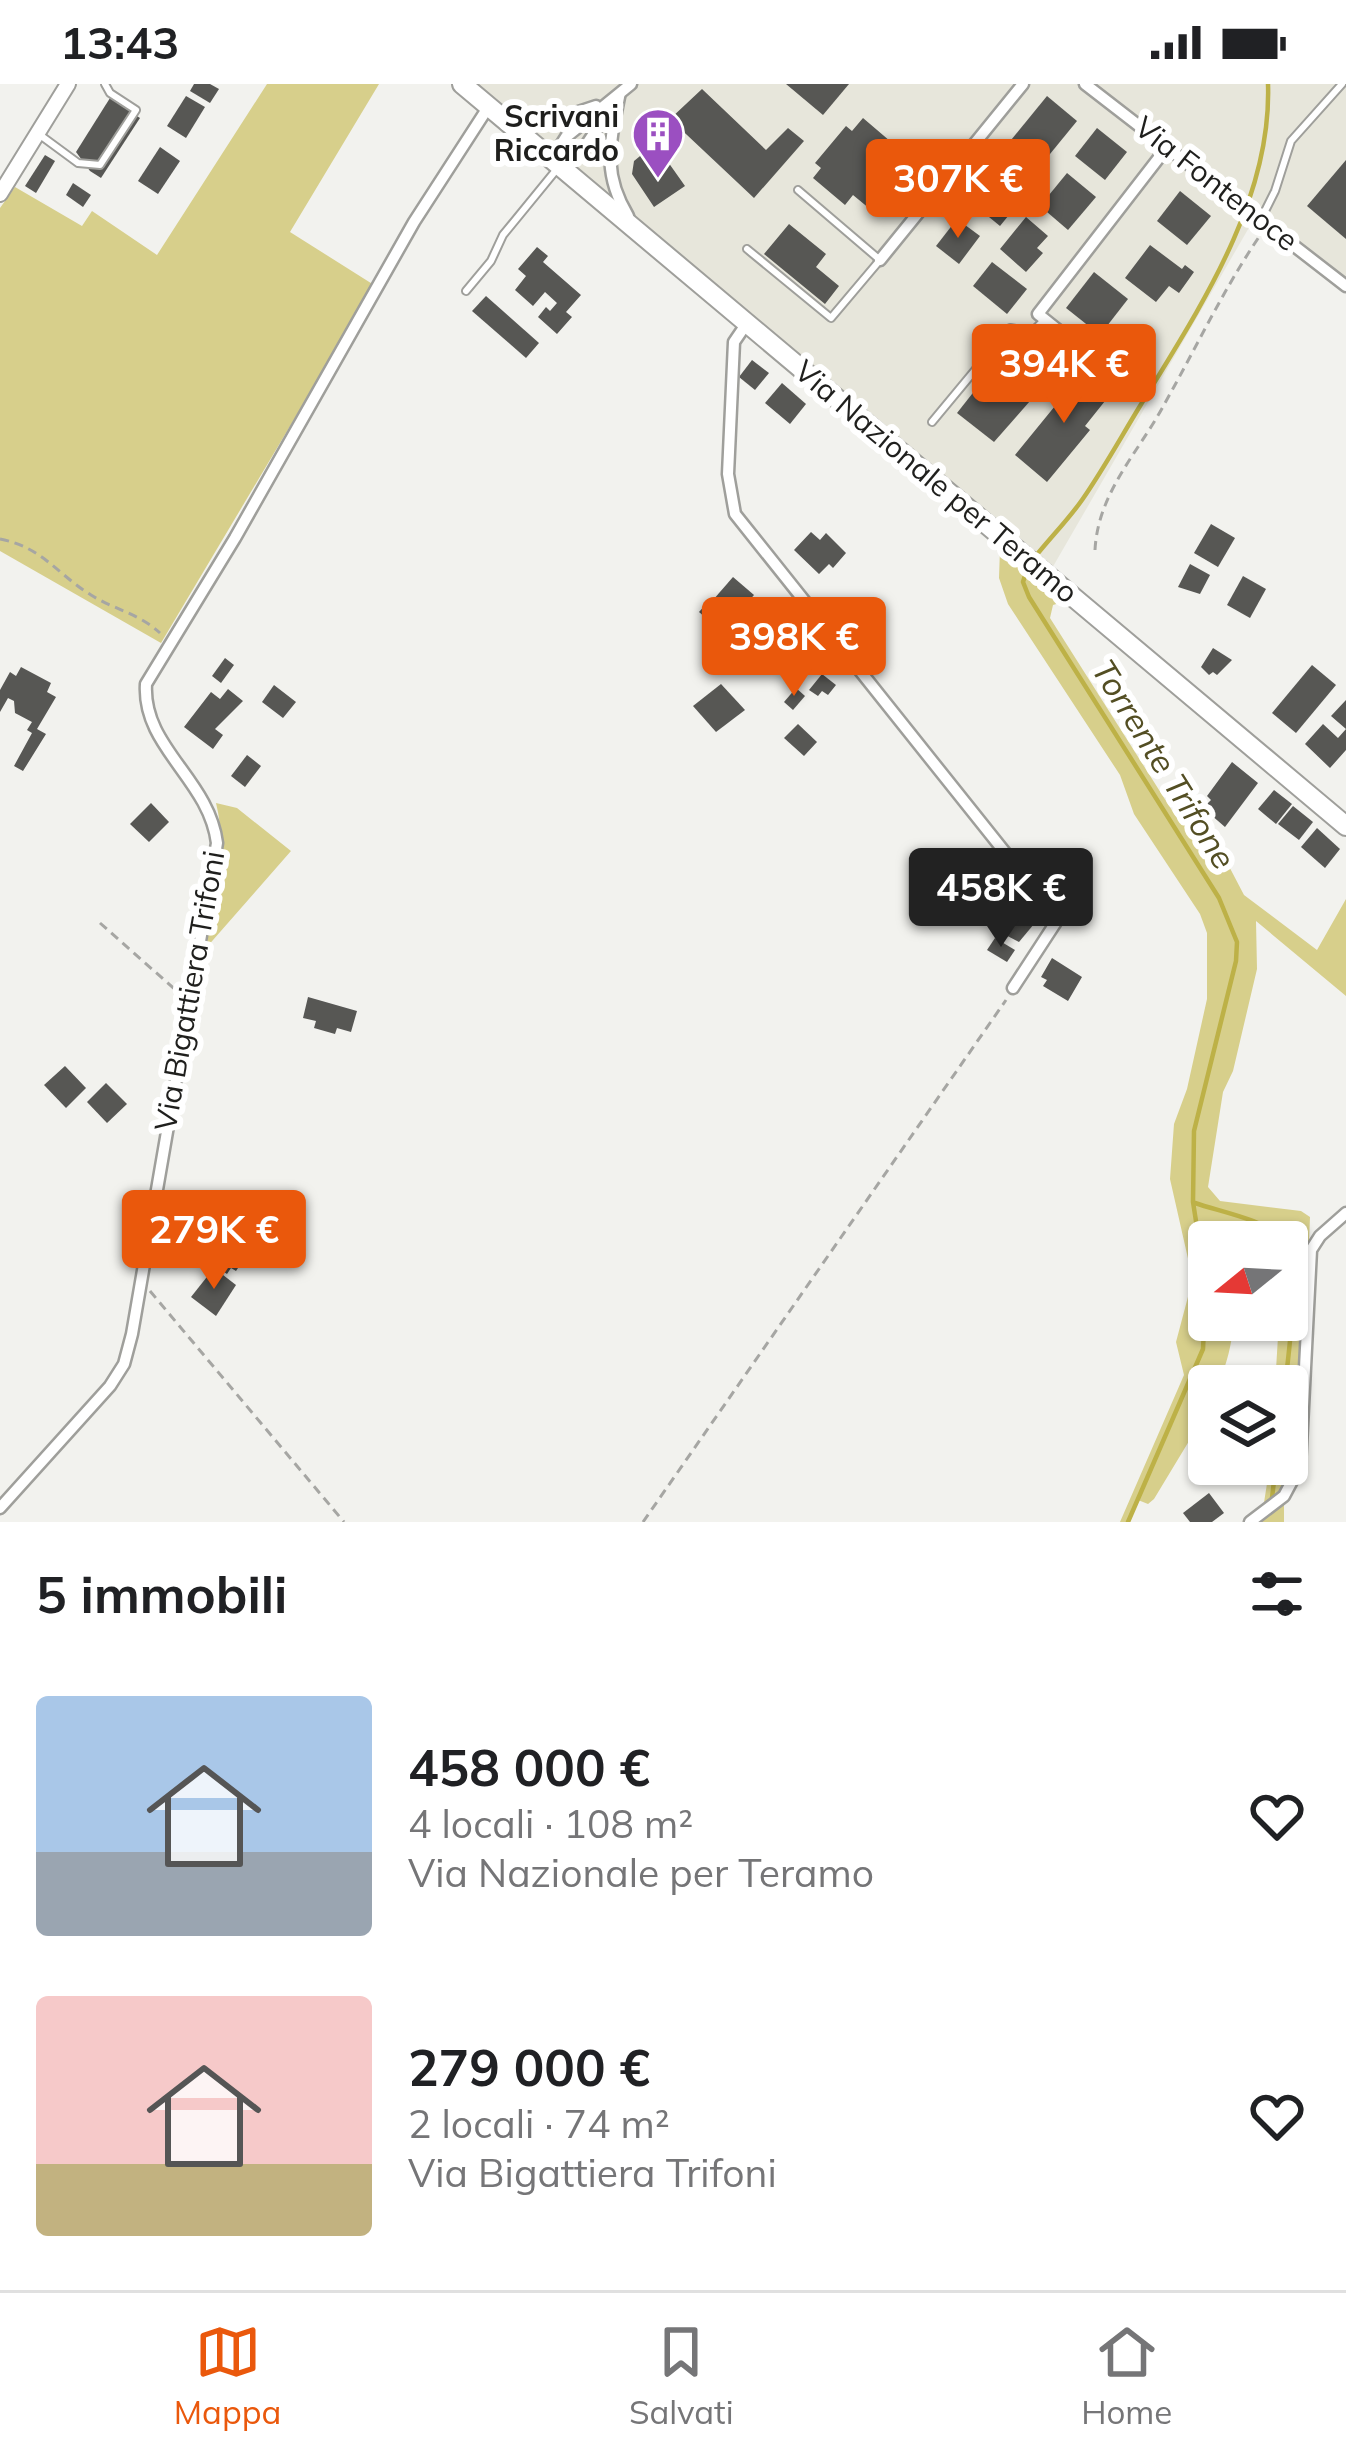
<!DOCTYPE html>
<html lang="it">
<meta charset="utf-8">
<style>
:root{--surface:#fff;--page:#f2f2f2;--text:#202124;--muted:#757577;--line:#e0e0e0;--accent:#ea580c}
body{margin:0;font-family:Mulish,sans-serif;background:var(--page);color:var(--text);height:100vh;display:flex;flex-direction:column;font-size:45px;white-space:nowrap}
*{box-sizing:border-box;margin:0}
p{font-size:39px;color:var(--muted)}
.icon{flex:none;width:66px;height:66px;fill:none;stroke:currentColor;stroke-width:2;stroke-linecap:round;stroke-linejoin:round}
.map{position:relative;height:1438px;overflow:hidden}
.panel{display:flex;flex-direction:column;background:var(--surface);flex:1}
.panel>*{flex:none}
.needle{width:78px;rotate:252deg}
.controls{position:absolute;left:1188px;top:1137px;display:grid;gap:24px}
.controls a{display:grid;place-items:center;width:120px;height:120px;border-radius:12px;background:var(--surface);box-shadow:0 3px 9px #0004;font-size:60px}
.price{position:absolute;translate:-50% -102px;padding:0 27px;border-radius:12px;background:var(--accent);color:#fff;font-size:39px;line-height:78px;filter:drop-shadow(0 3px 6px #0008)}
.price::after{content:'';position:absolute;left:50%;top:72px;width:36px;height:27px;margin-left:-18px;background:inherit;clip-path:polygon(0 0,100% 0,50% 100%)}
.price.current{background:#222;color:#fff}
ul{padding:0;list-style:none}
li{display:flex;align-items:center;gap:36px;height:300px;padding:0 36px}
li span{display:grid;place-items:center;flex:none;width:336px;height:240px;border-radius:12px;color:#555}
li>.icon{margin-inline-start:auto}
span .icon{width:144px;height:144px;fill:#fffc;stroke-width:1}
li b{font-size:51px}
h2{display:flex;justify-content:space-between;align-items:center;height:144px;padding:0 36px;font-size:51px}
.status{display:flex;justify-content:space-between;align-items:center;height:84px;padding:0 60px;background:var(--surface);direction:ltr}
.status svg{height:33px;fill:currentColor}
.tabs{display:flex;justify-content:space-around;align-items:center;height:168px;border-top:3px solid var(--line);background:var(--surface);font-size:33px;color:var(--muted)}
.tabs a{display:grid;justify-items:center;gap:6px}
.tabs .current{color:var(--accent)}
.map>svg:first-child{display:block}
.built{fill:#e7e6db}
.green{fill:#d7cf8b}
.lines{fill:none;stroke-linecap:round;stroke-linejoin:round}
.stream{stroke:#bdb147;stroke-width:4.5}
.building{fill:#575754}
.service-casing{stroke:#9f9f9b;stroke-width:10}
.minor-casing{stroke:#9f9f9b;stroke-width:15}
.tertiary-casing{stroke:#9f9f9b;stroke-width:18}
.primary-casing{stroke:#9f9f9b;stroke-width:22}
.path{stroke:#a6a6a3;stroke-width:3;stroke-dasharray:9 6;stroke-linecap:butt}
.service{stroke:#fff;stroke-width:6}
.minor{stroke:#fff;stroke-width:10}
.tertiary{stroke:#fff;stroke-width:14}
.primary{stroke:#fff;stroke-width:18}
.labels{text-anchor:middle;stroke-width:12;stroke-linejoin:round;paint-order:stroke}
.poi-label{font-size:30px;font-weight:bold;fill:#1f1f1d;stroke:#fff;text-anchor:end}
.street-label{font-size:30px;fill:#1f1f1d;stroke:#fff}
.water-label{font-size:33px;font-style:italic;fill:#534e23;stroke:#fff}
</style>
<div class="status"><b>13:43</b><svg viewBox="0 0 49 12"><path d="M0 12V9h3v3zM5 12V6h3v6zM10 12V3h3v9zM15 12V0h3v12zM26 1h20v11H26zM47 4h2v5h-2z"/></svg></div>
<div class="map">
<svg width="1346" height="1438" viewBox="0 0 1346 1438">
<rect width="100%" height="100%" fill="#f2f2ee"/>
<polygon class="built" points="474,0 1346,0 1346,197 1258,128 1051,486"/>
<g class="green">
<polygon points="267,0 379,0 290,148 374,201 161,559 0,467 0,124 15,103 82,142 92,127 157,171"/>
<path d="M1000,465l66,52 -13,4 -3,13 130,205 30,7 34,65 73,55 29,-51v97l-90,-75 1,48 -24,102 -10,21 -15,95 12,14 81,10 9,6 -10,249 -16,30v26h-23l9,-58h17v-78h-12l4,-66h8v-78h-29l-23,-11 -5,2v9h-21v78h25c-2,24 -7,43 -16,66h-9v22l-55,91 -6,5 -10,-4 -10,22h-8l64,-147 -8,-33 13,-49v-30l-19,-84 4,-55 13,-35 20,-90v-66l-7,-19 -66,-100 -14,-39 -112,-171 -9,-26z"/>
<path d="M216,719l21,5 54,43 -85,97c8,-47 22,-98 10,-145z"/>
</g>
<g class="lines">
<g class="stream">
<path d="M1035,473c15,-19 33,-37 47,-57 21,-30 39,-63 58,-94 59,-97 132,-205 128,-322"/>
<polyline points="1028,482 1023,498 1029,513 1219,814 1237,858 1236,877 1194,1047 1193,1118 1206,1201 1203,1265 1128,1438"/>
<path d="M1195,1119c26,9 67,16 88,35 20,19 5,119 2,148"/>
<polyline points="1272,1414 1276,1380"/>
</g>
</g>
<g class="building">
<polygon points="194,0 210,0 219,5 210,19 190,7"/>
<polygon points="786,0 849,0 823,31"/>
<polygon points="702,5 766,66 788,44 804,57 754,114 670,35"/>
<polygon points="186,12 205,23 186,54 167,42"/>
<polygon points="1047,12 1077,37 1023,103 993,78"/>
<polygon points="110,14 140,34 101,94 90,87 76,68"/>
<polygon points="863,34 911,75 870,125 853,111 845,121 813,94 821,84 815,79 846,42 852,47"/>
<polygon points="1097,44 1127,68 1105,96 1075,72"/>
<polygon points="160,63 180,77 158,110 138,97"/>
<polygon points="645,68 652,74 661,68 685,102 654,123 632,90 634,77"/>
<polygon points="45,71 55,77 36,109 25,102"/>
<polygon points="1346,76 1346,155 1307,122"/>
<polygon points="1067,89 1096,113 1068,146 1040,122"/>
<polygon points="968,90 1013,126 1000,142 956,106"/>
<polygon points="73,99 91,111 83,123 66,111"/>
<polygon points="1180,107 1211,132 1187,161 1157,137"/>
<polygon points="1026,133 1048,152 1037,164 1043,169 1026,188 1000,165"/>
<polygon points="957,135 980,152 959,180 936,162"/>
<polygon points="789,140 826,170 816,183 839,202 825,220 764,170"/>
<polygon points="1150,161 1182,185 1185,181 1194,188 1179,209 1169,202 1156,218 1125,194"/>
<polygon points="537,163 548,172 543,178 581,211 566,228 572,233 557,250 538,233 546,223 550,227 557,219 545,208 533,222 515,206 526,192 518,185"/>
<polygon points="992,178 1027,205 1007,230 973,202"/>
<polygon points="1094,188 1128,215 1100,251 1066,224"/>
<polygon points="486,212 539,259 526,274 472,227"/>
<polygon points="1017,253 1058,285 994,358 957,329"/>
<polygon points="752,276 769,289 755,306 739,293"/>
<polygon points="1086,284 1113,307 1085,342 1090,346 1047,398 1015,371"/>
<polygon points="782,299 806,320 790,340 765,319"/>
<polygon points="1211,440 1235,454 1218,483 1194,469"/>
<polygon points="811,448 820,456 826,449 846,469 833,484 829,480 819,490 794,466"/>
<polygon points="1190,480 1210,491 1200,510 1178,503"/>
<polygon points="1243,492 1266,505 1250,534 1227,521"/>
<polygon points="733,493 754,511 734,534 713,516"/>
<polygon points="708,518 729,536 720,546 699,528"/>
<polygon points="1213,564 1232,576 1217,591 1213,588 1209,591 1201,583"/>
<polygon points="225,574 234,581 221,599 212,592"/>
<polygon points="1312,581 1336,601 1296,649 1272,629"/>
<polygon points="21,583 51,599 47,608 56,613 37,645 46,650 23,687 14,682 32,649 27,646 32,638 15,629 14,617 8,614 0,628 0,606 10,588 16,592"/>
<polygon points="822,590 836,601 828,611 822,607 818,612 809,606"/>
<polygon points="721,600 745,626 716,648 693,622"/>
<polygon points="274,601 296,618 283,634 262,618"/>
<polygon points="796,604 805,612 793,626 784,618"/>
<polygon points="228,605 243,617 215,645 223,651 213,665 184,643 211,608 220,615"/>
<polygon points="1346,616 1346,666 1330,684 1305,660 1323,640 1338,654 1346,645 1331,632"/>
<polygon points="798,640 817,658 804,672 784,654"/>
<polygon points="247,671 261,682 245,703 231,692"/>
<polygon points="1232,678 1258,699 1225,743 1203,724 1211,716 1207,712"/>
<polygon points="1274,706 1292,720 1276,740 1258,725"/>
<polygon points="151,719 169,738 149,758 130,740"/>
<polygon points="1293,722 1313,738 1299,756 1278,740"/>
<polygon points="1317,744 1340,765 1325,784 1301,763"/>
<polygon points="935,779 936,783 946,780 951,799 919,809 912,785"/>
<polygon points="1009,827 1034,840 1019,858 998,847"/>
<polygon points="995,854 1015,866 1007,878 987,866"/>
<polygon points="1052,874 1082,893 1068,917 1043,902 1047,896 1041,893"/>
<polygon points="308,913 357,927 351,948 337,944 335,950 314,944 316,937 303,934"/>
<polygon points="65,982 86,1004 66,1024 44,1001"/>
<polygon points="106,999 127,1020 107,1039 87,1018"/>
<polygon points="224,1144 256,1167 244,1184 240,1181 236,1187 231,1184 227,1190 211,1179 214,1174 210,1171 215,1165 211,1162"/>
<polygon points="214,1184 236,1201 216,1232 191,1213"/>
<polygon points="1209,1409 1224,1429 1212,1438 1190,1438 1183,1429"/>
</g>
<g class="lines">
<g class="service-casing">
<g id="service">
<polyline points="40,51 78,79 100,81 136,26 110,9 105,0"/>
<polyline points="1262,133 1275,107 1291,57 1342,0"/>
<polyline points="747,165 831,234 880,176 798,106"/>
<polyline points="466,207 491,177 503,151 557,85"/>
<polyline points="1032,248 1068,278"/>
<polyline points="932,338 1010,244 1032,248 1045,235"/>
</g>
</g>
<g class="minor-casing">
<g id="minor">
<polyline points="1085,0 1346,202"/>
<polyline points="620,10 579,72 559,82 559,64 566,53 631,0"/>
<path d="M619,13c-9,47 -17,76 9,119"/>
<polyline points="504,31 551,37 596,22"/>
<polyline points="880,176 1023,0"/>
<polyline points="747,239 734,258 728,390 735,430 1058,835 1013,904"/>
<polyline points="1078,262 1038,230 1168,62"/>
<path d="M0,1424l110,-122 14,-22 8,-30 85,-491c-8,-64 -75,-96 -71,-159l89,-146 179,-316 75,-116"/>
<polyline points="1250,1438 1284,1412 1300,1382 1311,1166 1320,1152 1346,1129"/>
</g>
</g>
<g class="tertiary-casing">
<polyline id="tertiary" points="0,110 68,0"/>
</g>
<g class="primary-casing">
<polyline id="primary" points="462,0 1346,742"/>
</g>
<g class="path">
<path d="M0,455c42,8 57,35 91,56 24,15 47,18 69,38"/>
<path d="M1095,466c3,-58 44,-98 70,-147 32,-57 59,-115 96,-169"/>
<polyline points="100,839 179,909"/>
<polyline points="150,1207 344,1438"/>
<polyline points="643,1438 1006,916"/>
</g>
<use href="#service" class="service"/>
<use href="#minor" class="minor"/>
<use href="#tertiary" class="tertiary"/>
<use href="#primary" class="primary"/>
</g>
<defs>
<g id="building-pin" transform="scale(2.7)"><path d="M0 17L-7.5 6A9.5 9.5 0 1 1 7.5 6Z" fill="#9b4fc1" stroke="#fff"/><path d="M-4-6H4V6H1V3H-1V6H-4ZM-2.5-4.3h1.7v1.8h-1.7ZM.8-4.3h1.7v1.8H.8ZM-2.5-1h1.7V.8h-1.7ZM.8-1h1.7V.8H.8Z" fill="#fff"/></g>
</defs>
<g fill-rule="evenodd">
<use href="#building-pin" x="658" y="50"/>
</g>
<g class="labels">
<g class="poi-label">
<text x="619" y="43">Scrivani<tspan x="619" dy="34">Riccardo</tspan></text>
</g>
<g class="street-label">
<text transform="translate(1216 100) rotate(38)" y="10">Via Fontenoce</text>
<text transform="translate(936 398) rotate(40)" y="10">Via Nazionale per Teramo</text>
<text transform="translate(190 907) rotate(-80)" y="10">Via Bigattiera Trifoni</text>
</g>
<g class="water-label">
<text transform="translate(1164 680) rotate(58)" y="12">Torrente Trifone</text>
</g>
</g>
</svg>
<div class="controls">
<a><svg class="needle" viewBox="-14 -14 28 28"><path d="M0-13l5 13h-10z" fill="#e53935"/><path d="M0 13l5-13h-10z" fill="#757577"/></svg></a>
<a><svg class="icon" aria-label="layers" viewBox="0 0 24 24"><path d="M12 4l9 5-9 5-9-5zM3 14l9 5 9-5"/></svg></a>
</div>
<b class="price" style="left:958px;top:157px">307K €</b>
<b class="price" style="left:1064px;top:342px">394K €</b>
<b class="price" style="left:794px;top:615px">398K €</b>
<b class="price current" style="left:1001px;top:866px">458K €</b>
<b class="price" style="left:214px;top:1208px">279K €</b>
</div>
<section class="panel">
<h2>5 immobili<svg class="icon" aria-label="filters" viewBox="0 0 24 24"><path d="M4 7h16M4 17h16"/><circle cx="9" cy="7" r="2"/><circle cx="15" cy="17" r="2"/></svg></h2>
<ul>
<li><span style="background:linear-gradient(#a9c7e8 65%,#9aa5b1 0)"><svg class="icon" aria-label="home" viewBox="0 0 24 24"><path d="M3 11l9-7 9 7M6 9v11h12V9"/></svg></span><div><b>458 000 €</b><p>4 locali · 108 m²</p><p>Via Nazionale per Teramo</p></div><svg class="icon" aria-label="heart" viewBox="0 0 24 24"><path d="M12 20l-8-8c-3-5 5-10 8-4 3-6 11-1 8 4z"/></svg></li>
<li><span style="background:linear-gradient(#f6c9c9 70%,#c2b280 0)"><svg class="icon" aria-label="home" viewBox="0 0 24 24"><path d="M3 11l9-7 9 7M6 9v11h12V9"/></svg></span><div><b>279 000 €</b><p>2 locali · 74 m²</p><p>Via Bigattiera Trifoni</p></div><svg class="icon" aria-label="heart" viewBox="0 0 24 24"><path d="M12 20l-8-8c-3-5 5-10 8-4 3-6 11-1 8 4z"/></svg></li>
</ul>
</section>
<nav class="tabs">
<a class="current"><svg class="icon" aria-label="map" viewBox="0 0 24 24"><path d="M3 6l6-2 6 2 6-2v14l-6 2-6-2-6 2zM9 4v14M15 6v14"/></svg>Mappa</a>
<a><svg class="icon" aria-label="saved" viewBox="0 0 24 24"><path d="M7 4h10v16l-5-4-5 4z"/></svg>Salvati</a>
<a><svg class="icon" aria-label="home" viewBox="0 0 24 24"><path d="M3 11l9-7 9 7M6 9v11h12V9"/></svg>Home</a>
</nav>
